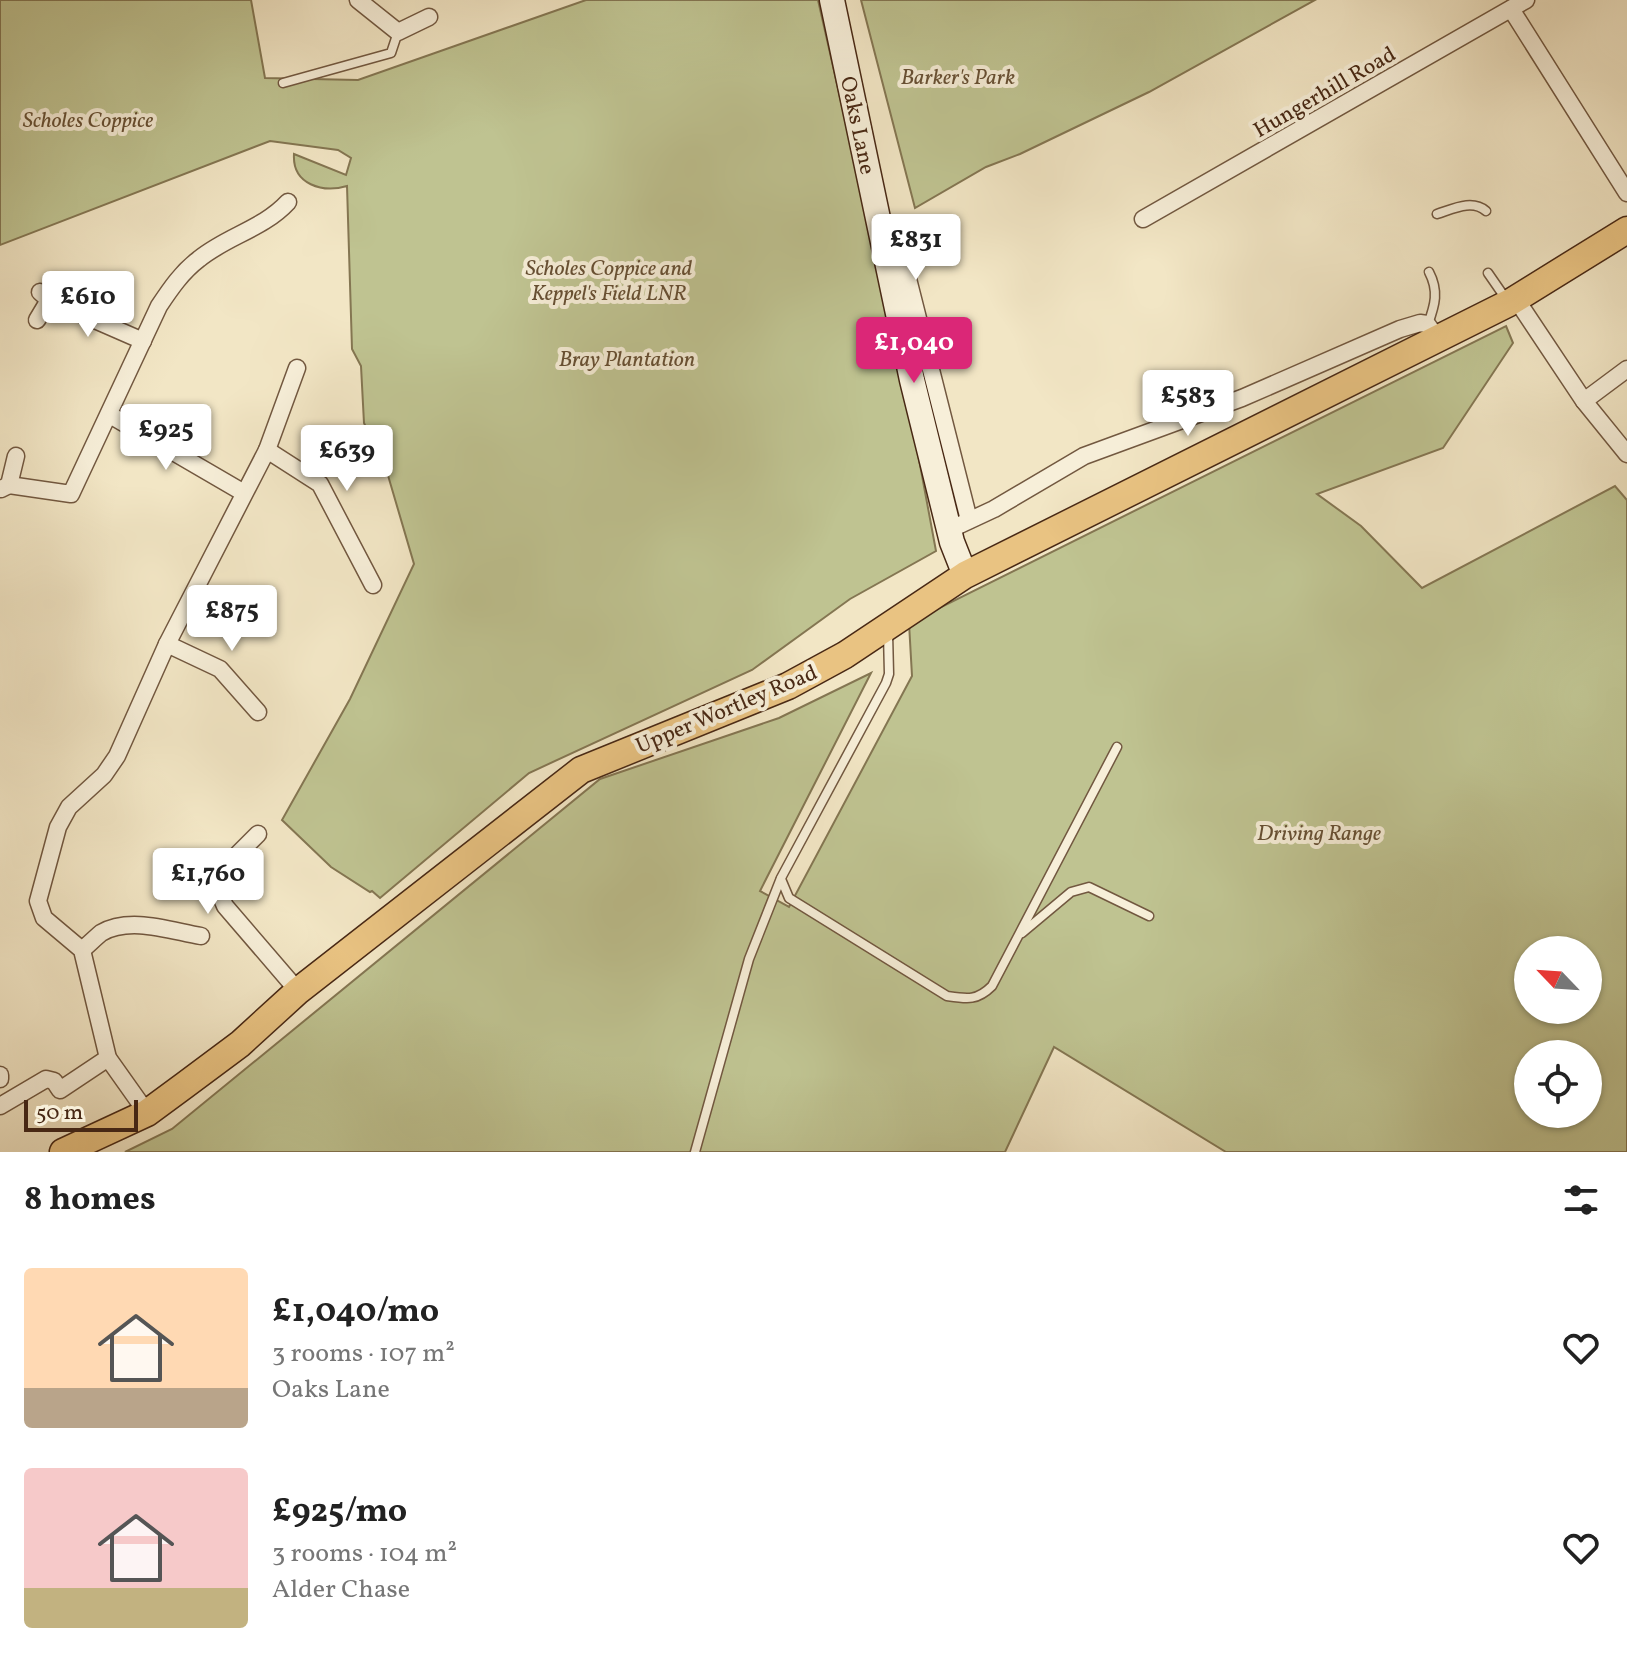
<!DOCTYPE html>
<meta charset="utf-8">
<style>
:root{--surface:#fff;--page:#f2f2f2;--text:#222;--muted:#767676;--accent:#db2777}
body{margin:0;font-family:Vollkorn,serif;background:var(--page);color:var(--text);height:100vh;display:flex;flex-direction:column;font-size:30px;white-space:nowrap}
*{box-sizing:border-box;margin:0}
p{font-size:26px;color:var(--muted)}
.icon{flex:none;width:44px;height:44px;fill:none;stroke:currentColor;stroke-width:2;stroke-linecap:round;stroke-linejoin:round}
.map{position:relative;height:1152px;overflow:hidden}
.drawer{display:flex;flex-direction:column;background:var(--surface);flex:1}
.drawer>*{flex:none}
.needle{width:52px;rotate:295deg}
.tools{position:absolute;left:1514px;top:936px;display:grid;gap:16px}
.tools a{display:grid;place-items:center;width:88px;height:88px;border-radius:50%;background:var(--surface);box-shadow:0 2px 6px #0004;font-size:40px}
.scale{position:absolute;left:24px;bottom:20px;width:114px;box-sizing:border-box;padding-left:8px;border:4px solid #482814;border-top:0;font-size:22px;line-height:28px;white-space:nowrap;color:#482814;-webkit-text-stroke:6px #f7efd9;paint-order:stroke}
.price{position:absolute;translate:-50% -68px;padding:0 18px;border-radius:8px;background:#fff;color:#222;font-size:26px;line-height:52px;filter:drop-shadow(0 2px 4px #0008)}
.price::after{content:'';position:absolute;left:50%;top:48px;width:24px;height:18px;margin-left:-12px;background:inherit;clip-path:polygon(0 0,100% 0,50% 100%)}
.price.current{background:var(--accent);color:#fff}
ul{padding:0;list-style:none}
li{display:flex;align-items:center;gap:24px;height:200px;padding:0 24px}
li span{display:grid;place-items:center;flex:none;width:224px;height:160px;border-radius:8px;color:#555}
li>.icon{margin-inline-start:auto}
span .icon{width:96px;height:96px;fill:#fffc;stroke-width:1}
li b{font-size:34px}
h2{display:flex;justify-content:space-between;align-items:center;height:96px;padding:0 24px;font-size:34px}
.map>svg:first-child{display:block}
.green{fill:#bfc391;stroke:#847652;stroke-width:2;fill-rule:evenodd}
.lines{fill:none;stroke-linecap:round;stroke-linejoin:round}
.lane-casing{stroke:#725840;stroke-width:11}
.street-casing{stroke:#725840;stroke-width:19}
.secondary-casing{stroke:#482814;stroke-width:27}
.primary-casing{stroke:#482814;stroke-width:29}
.lane{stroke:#f7efd9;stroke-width:8}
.street{stroke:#f7efd9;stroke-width:16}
.secondary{stroke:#f7efd9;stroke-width:24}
.primary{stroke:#e9c382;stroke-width:26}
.labels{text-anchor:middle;stroke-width:8;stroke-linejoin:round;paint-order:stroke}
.park-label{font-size:22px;font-style:italic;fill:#664f33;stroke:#f7efd9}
.street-label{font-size:22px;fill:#482814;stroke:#f7efd9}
</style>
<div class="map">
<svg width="1627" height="1152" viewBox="0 0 1627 1152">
<rect width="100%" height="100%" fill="#f2e6c5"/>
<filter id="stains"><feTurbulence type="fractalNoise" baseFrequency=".0025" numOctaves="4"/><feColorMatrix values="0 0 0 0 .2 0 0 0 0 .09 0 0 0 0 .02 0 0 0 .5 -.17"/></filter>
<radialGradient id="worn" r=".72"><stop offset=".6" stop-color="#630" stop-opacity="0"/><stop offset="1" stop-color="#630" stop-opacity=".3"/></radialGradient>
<g class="green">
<path d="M0,0h251l14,78 93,2 228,-80h232l87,384 31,167 -86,48 -98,71 -223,103 -149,125 -8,-7 -2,1 -39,-25 -49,-47 68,-121 64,-135 -27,-92 -23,-49 -3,-57 -9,-17 -5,-163c-24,7 -55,-1 -53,-32l52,21 5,-17 -13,-8 -68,-9 -270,104z"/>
<polygon points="861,0 1315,0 1149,92 1020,154 986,167 915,208"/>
<path d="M1506,326l7,17 -70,105 -126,46 44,32 61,62 193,-102 12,14v652h-401l-172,-105 -49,105h-880l47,-23 428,-350 179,-61 92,-45 -111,218 29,16 123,-231 -3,-53zM1528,950h60v60h-60zM1528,1054h60v60h-60z"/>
</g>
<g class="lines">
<g class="lane-casing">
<g id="lane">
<polyline points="283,83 391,53 398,32"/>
<path d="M1437,214c16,-5 35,-15 49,-3"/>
<polyline points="1488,273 1506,299"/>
<path d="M1428,324c7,-19 11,-33 1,-52"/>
<path d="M781,879l8,19 158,98c20,3 30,5 45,-10l125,-239"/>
<polyline points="1022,933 1071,892 1089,887 1149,916"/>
<polyline points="695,1152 749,959 781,878 886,683 889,674 888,633"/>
</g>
</g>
<g class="street-casing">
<g id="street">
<polyline points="358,0 398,32 429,17"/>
<polyline points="1511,9 1627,193"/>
<polyline points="1143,219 1526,0"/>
<polyline points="883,240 904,263 969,520"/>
<polyline points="1516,299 1584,401 1627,454"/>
<polyline points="49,300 143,341"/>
<polyline points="37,320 49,300 40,292"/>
<polyline points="1584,401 1627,369"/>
<polyline points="110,415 244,493"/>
<polyline points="267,450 320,484 373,585"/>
<path d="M9,485l62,9 88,-188c12,-18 23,-34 40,-47 28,-23 64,-30 89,-57"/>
<polyline points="1,489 9,485 16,456"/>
<polyline points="949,530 994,509 1084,456 1242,398 1400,329 1420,323 1427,324 1438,339"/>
<polyline points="167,644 220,669 258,712"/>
<polyline points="258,834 220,872 217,887 225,906 298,991"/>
<path d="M82,950c6,-5 13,-12 19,-17 29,-17 70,-2 100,3"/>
<polyline points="0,1075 0,1079"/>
<polyline points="0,1106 46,1079 54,1081 60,1090 108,1058"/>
<polyline points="147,1113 108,1058 82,950 44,918 38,901 58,827 69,807 104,775 117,756 167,644 267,450 297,368"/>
</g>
</g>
<g class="secondary-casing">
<polyline id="secondary" points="832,0 912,380 952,542 965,575"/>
</g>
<g class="primary-casing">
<polyline id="primary" points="63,1152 147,1113 185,1085 240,1044 298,991 581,770 788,686 845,655 965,575 1509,303 1627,230"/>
</g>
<use href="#lane" class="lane"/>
<use href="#street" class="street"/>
<use href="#secondary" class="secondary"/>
<use href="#primary" class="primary"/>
</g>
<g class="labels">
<g class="park-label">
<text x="958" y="84">Barker's Park</text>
<text x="88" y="127">Scholes Coppice</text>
<text x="609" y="275">Scholes Coppice and<tspan x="609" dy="25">Keppel's Field LNR</tspan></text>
<text x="627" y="366">Bray Plantation</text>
<text x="1319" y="840">Driving Range</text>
</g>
<g class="street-label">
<text transform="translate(1324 91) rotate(-30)" y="8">Hungerhill Road</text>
<text transform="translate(859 125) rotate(78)" y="8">Oaks Lane</text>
<text transform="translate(726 708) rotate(-23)" y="8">Upper Wortley Road</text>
</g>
</g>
<rect width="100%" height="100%" filter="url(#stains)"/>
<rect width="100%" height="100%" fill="url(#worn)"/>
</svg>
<div class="tools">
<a><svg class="needle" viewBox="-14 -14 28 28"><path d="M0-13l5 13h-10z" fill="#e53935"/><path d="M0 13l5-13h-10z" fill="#767676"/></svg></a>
<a><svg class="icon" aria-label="locate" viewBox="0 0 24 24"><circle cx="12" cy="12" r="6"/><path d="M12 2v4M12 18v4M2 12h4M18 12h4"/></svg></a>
</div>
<div class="scale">50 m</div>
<b class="price" style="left:916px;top:282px">£831</b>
<b class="price" style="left:88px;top:339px">£610</b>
<b class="price current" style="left:914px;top:385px">£1,040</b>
<b class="price" style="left:1188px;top:438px">£583</b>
<b class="price" style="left:166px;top:472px">£925</b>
<b class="price" style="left:347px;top:493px">£639</b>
<b class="price" style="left:232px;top:653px">£875</b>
<b class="price" style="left:208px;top:916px">£1,760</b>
</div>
<section class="drawer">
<h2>8 homes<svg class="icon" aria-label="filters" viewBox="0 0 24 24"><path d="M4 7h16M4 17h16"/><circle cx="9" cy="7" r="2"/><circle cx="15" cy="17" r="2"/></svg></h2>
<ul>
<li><span style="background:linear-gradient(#ffd9b3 75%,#b9a48a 0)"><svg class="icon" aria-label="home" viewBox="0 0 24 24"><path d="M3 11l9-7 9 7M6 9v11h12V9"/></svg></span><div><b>£1,040/mo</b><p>3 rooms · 107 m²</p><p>Oaks Lane</p></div><svg class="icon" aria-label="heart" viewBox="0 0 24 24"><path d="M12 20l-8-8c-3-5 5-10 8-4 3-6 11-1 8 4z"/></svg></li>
<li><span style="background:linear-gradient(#f6c9c9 75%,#c2b280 0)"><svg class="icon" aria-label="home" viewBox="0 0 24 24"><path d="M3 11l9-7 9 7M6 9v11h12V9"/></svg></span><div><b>£925/mo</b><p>3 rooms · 104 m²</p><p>Alder Chase</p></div><svg class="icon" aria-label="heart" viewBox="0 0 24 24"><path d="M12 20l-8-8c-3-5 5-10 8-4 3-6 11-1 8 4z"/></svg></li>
</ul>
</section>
